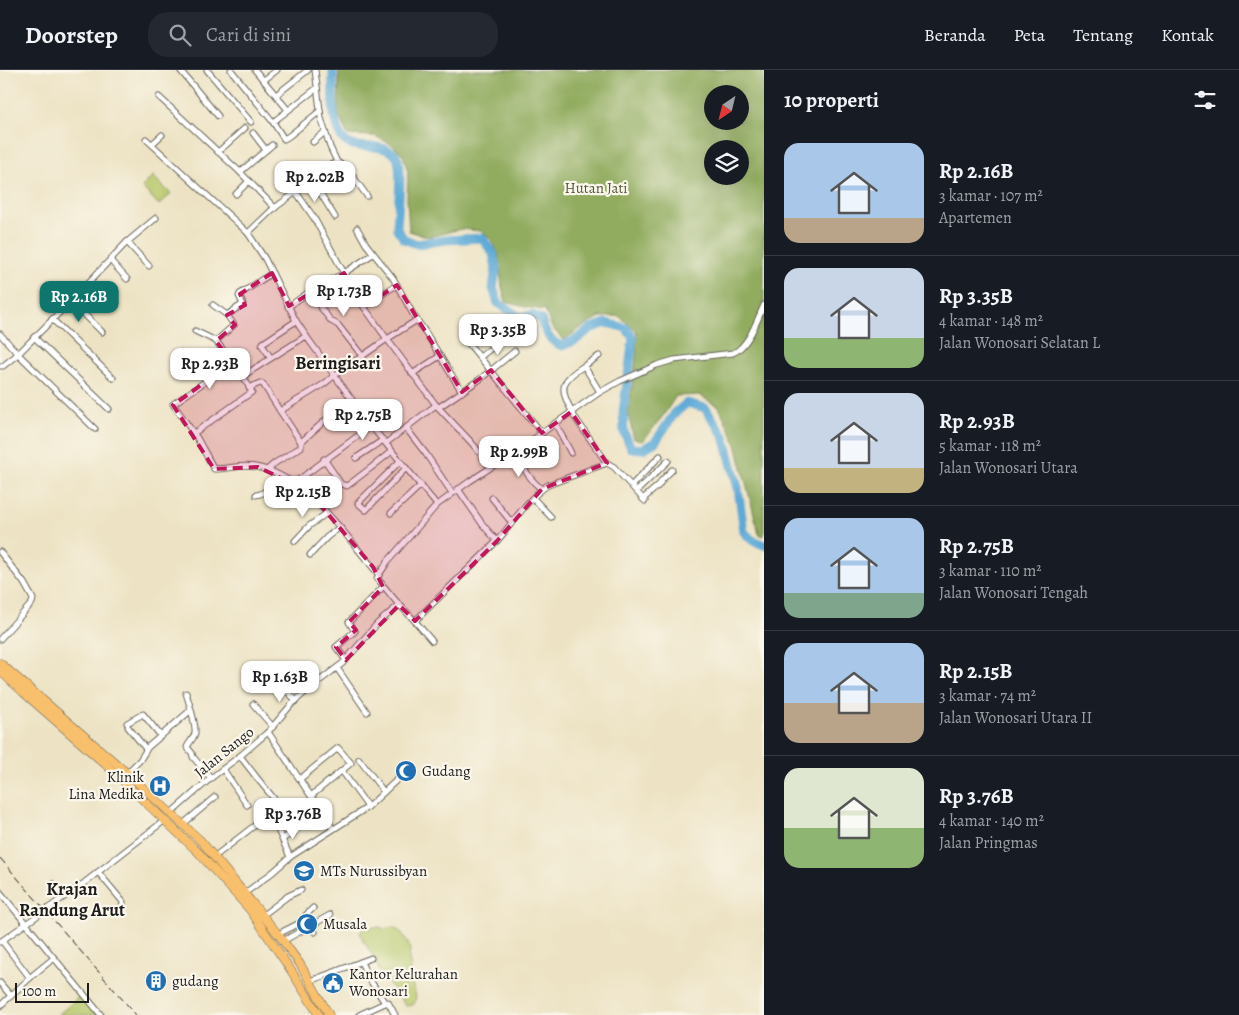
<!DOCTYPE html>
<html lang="id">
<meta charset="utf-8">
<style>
:root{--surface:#171b24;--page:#242831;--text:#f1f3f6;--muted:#9ea1a6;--line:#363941;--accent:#0f766e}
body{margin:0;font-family:Alegreya,serif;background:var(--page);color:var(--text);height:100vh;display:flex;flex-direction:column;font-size:19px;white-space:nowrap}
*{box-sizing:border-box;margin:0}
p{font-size:16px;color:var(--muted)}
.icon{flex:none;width:28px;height:28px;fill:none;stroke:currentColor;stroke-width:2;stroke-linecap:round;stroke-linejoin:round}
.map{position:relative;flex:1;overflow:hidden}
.details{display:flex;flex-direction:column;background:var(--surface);width:475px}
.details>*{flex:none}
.needle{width:32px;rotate:215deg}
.tools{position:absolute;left:704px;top:15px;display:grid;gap:10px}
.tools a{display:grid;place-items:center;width:45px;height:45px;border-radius:50%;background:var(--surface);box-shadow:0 5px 20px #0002;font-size:25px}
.scale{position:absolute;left:15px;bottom:12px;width:74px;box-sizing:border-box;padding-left:5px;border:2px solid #1c1c1c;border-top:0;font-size:14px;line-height:18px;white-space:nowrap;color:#1c1c1c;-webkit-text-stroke:4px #fbf7ec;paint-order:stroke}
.price{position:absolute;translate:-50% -42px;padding:0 11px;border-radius:10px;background:#fff;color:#222;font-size:16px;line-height:32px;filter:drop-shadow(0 1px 2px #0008)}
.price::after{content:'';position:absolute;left:50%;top:30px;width:15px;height:11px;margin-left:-8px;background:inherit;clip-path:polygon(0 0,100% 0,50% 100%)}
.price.active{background:var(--accent);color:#fff}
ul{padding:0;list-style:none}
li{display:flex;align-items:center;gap:15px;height:125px;padding:0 20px}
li+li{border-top:1px solid var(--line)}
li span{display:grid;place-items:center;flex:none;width:140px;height:100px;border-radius:15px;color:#555}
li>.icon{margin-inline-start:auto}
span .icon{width:60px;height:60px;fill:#fffc;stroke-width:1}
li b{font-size:21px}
h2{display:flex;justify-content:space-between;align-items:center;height:60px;padding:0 20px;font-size:21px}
header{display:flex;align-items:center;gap:30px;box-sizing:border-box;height:70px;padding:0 25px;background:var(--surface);border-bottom:1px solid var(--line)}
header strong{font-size:24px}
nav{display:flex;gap:28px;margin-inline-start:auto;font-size:18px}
.search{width:350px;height:45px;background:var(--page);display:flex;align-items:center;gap:12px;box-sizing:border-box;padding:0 18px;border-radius:20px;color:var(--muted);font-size:19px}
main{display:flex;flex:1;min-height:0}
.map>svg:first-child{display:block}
.green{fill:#b7c86b;stroke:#6a7244}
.forest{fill:#91ac5f;stroke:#56643e;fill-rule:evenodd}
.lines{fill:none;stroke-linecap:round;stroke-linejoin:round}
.river{stroke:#5eaad7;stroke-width:9}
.minor-casing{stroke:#656257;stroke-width:7}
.highway-casing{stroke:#656257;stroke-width:9}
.minor{stroke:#fff;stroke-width:5}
.highway{stroke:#f8bf6c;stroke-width:8}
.rail{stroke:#1c1c1c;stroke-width:1;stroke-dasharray:8 4;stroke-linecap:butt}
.marked{fill:#c2185b;fill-opacity:0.2;stroke:#c2185b;stroke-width:4;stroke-dasharray:10 6;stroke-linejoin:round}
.labels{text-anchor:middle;stroke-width:4.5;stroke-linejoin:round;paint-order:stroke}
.park-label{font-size:15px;fill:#525838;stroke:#fbf7ec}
.street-label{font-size:15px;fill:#1c1c1c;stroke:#fbf7ec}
.poi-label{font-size:15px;fill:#1c1c1c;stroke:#fbf7ec;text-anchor:start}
.quarter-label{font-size:18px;font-weight:bold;fill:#1c1c1c;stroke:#fbf7ec}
</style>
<header>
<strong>Doorstep</strong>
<div class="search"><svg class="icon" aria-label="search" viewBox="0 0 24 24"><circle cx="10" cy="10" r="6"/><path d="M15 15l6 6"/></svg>Cari di sini</div>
<nav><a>Beranda</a><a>Peta</a><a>Tentang</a><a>Kontak</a></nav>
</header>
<main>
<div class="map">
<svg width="764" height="945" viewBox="0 0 764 945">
<rect width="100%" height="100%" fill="#fbf7ec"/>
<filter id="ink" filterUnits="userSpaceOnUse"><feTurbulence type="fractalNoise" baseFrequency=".02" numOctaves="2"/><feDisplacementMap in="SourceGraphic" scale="10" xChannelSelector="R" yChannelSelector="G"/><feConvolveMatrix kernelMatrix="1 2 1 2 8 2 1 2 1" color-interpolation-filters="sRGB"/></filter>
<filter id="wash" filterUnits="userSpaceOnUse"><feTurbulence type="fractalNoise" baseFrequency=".0096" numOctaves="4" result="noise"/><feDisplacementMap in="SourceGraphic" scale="20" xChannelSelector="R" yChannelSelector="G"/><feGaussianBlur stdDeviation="1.12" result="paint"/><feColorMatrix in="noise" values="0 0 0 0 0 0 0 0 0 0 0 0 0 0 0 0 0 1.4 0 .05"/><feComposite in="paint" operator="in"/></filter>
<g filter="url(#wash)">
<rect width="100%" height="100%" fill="#ede3c4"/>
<g class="green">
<polygon points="153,106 171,124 159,135 142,117"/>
<path d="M375,857h4l5,2 9,-2 9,6 5,8 3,8 -1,11 2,4v9l-2,7c5,8 10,17 4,25l-7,1 -26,-34 -8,-18 -8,-12 -4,-9 4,-5z"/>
<polygon points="81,925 98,945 58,945"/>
</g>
<path class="forest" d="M339,0h425v466l-5,-2 -23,-90 -17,-37 -20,-12 -23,1 -13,20 -20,25 -9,-2 -6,-25 8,-55 1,-27 -18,-16 -19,1 -19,11 -17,12 -12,-12 -7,-18 -20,-3 -19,-5 -4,-15 -4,-33 -6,-13 -11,-10 -20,-2 -33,8 -19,-6 -2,-33 1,-26 -5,-17 -12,-11 -16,-8 -27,-1 -10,-20zM712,24h28v27h-28zM712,79h28v27h-28z"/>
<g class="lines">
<path class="river" d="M333,0c0,19 -4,62 15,73 8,5 19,3 27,4 8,1 15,2 21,9 8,10 1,59 1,73l7,10 13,5 29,-4 36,-2 11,15 3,15 -3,20 5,15 22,14 12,-2 9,4c3,12 8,23 21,27l14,-6 14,-11 16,-6 20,5 7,10 -10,74 1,20 7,16 12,1 12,-7 20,-29 12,-10 18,5 19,28 14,52 6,44 8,8 12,5"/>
</g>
</g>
<g filter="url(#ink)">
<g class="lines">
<g class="minor-casing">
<g id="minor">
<polyline points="180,0 218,46"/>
<polyline points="207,0 251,52"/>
<polyline points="231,0 273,52 284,69 289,66 320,41"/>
<polyline points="255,0 288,40"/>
<polyline points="315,0 321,48 330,77 337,92 345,97 352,105 367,126"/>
<polyline points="264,10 277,0"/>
<polyline points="276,25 308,0"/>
<polyline points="159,27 240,102 275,138"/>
<polyline points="273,52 317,18"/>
<polyline points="253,63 266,80"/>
<polyline points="146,69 199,118 232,148 248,163 265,189 296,251 306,266 371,356 437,435"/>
<polyline points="313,72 325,62"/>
<polyline points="152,74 162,65"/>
<polyline points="218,82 245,58"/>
<polyline points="240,102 272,75"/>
<polyline points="311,108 335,147"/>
<polyline points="296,122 314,148 344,203 364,237 387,269 436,335 471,372 491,397"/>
<polyline points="236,124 249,111"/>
<polyline points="357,158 366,174 393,208 414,246 426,263 462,322"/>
<polyline points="248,163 272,140 296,122 303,114 329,96 337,92"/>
<polyline points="127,172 149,196"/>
<polyline points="110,190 127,209"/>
<polyline points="309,222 331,251 338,255 363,287"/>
<polyline points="71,231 102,262"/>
<polyline points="213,235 227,245 234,255 216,271"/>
<polyline points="288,237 309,222 344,203 373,184"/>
<polyline points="364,237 387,221 397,215"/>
<polyline points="227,245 243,234 239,226 240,224 272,203"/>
<polyline points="52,249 113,308"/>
<polyline points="485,256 469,271 469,274 542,363"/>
<polyline points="0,264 18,284 71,231 127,172 156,148"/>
<polyline points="34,267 109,339"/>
<polyline points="480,287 503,269"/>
<polyline points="271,288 262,275 263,273 296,251"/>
<path d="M232,293l-59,41 24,34 17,31c14,0 28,-5 42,-2 42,8 76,50 101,81 7,9 15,18 22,27"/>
<polyline points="0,296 3,296 18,284 95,359"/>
<polyline points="584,296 599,286"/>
<polyline points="412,304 440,286"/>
<polyline points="243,306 306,266"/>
<polyline points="249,318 260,313 263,314 280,341"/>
<polyline points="439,337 479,310 515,281"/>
<path d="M572,341c-14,-23 -10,-32 12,-45l16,26"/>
<polyline points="571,342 607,393"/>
<polyline points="555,353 571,383"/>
<polyline points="406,358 426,384 452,423"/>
<polyline points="194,363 252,322 243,306 216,271 195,261"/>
<polyline points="301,372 280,341 324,314 335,305 387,269 417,250"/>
<polyline points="386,373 436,335"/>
<path d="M515,382c7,13 15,29 27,37"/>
<polyline points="356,388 383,370"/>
<polyline points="324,389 341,414 347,416 372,397 392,381"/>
<polyline points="400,391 358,433 366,440 406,398"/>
<polyline points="267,400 275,393 301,377 301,372 329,347 352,331"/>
<polyline points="293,414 371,356"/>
<polyline points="632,415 660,386"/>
<polyline points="458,419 483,455 497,471"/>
<polyline points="637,421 668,391"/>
<path d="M256,425c11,-1 16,-12 22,-20"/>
<polyline points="492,428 512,453"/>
<polyline points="533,428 551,447"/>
<polyline points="643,429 659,415 662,410 672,400"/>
<polyline points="391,443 421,415"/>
<polyline points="295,471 309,456 327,443"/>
<polyline points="0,482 24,513 33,529 32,533 0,569"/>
<polyline points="310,485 327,467 340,457"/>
<path d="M415,551c27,-27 54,-52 81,-79 16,-17 32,-45 52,-57l59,-22 7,4 31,34"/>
<path d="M432,571l-17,-20 -20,-21 -18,-22 11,-17 49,-56 33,-24 45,-29 85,-60 20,-11 37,-16 17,-5 59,-7c16,-7 24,-33 31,-48"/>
<polyline points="346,590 336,577 355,561 349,552 383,517"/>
<polyline points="337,598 367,642"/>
<polyline points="279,617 289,623 296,631"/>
<path d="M186,623c3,10 10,30 9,40 -1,5 -6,10 -8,14l5,6 1,4 18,21"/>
<polyline points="253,634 273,657"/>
<polyline points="127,653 143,644 161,666"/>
<polyline points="128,657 146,679"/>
<polyline points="268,662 333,759"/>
<polyline points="240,686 257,708 280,736 293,763 282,769"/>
<polyline points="359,689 384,722"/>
<polyline points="223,699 247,735"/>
<polyline points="342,701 368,737"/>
<polyline points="127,703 140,690 148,677 191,640"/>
<polyline points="300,709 338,678 351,693 311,726"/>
<polyline points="170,744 211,708 240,686 268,662 291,635 310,618 343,593 377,554 399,535"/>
<polyline points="182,755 215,727"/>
<polyline points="278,760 290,787"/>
<polyline points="214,787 254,756"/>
<polyline points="98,802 123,832 123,835 116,843"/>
<polyline points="53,814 64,827"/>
<polyline points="0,822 101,945"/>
<polyline points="245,823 273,802 290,787 368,737 401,706"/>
<polyline points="313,838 306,845 315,862"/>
<polyline points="263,845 288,826 301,820"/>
<polyline points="278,864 308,849"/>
<polyline points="2,871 30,908"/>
<polyline points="283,871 330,845"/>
<polyline points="0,872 84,813 165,750"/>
<polyline points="361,892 368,907 385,933 388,932 389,934 395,945"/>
<polyline points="310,911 371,888"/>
<polyline points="0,913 11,926"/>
<polyline points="0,936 33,905 54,888"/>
<polyline points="359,945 385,933"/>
</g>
</g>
<g class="highway-casing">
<g id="highway">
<polyline points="0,593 127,703 201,771 278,864 300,894 329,945"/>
<polyline points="0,601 24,623 105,694 198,782 250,840 292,902 319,945"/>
</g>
</g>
<use href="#minor" class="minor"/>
<use href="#highway" class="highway"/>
<polyline class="rail" points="0,788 136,945"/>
</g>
</g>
<path class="marked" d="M272,203l17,33 55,-33 20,34 33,-22 65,107 29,-22 51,63 29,-21 36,51 -65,26 -45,52 -82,80 -16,-16 -53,55 -10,-13 20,-17 -7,-8 34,-35 -10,-20 -51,-60 -29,-23 -35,-17 -44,2 -41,-64 59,-42 -16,-22 19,-16 -8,-10 18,-10 -5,-11z"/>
<defs>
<g id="mosque-disc" transform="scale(1.125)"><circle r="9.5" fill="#1f6fb2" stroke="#fbf7ec"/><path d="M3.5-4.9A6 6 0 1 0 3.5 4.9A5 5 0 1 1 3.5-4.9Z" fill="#fff"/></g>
<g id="hospital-disc" transform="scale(1.125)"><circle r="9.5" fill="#1f6fb2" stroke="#fbf7ec"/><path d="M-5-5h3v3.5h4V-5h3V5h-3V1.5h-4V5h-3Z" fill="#fff"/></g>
<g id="school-disc" transform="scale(1.125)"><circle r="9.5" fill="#1f6fb2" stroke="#fbf7ec"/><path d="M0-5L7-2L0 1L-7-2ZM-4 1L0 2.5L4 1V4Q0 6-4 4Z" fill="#fff"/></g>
<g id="building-disc" transform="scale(1.125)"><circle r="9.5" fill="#1f6fb2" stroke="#fbf7ec"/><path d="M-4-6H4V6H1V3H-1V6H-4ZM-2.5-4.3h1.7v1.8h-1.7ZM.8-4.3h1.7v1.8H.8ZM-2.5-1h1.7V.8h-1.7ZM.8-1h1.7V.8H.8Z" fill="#fff"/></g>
<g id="civic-disc" transform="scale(1.125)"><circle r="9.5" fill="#1f6fb2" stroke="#fbf7ec"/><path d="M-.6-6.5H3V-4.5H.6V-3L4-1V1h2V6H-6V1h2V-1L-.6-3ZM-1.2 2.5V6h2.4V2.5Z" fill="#fff"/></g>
</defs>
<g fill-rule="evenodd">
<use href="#mosque-disc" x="406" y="701"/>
<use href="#hospital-disc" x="160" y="716"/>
<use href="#school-disc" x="304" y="801"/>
<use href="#mosque-disc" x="307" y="854"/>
<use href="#building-disc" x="156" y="911"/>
<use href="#civic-disc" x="333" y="913"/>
</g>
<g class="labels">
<g class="park-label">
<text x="596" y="123">Hutan Jati</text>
</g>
<g class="street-label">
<text transform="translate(224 682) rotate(-39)" y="5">Jalan Sango</text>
</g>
<g class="poi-label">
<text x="422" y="706">Gudang</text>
<text x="144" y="712" text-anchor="end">Klinik<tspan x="144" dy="17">Lina Medika</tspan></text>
<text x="320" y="806">MTs Nurussibyan</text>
<text x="323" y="859">Musala</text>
<text x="349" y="909">Kantor Kelurahan<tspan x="349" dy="17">Wonosari</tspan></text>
<text x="172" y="916">gudang</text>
</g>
<g class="quarter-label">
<text x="338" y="299">Beringisari</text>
<text x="72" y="825">Krajan<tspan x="72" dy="21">Randung Arut</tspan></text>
</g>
</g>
</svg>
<div class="tools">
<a><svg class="needle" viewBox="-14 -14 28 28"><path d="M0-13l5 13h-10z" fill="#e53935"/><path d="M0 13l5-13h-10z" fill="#9ea1a6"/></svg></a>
<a><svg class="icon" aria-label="layers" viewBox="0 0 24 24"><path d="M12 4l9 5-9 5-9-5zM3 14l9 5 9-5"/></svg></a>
</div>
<div class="scale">100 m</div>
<b class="price" style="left:315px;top:133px">Rp 2.02B</b>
<b class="price" style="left:344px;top:247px">Rp 1.73B</b>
<b class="price active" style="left:79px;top:253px">Rp 2.16B</b>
<b class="price" style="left:498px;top:286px">Rp 3.35B</b>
<b class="price" style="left:210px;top:320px">Rp 2.93B</b>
<b class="price" style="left:363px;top:371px">Rp 2.75B</b>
<b class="price" style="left:519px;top:408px">Rp 2.99B</b>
<b class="price" style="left:303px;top:448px">Rp 2.15B</b>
<b class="price" style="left:280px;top:633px">Rp 1.63B</b>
<b class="price" style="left:293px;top:770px">Rp 3.76B</b>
</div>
<section class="details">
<h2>10 properti<svg class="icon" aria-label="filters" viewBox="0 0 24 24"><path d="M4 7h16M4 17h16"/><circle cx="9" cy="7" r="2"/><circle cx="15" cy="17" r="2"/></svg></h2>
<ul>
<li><span style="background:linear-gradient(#a9c7e8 75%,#b9a48a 0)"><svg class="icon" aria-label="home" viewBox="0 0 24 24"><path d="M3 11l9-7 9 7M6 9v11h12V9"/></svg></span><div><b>Rp 2.16B</b><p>3 kamar · 107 m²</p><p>Apartemen</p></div></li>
<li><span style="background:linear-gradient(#c9d6e8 70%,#8fb573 0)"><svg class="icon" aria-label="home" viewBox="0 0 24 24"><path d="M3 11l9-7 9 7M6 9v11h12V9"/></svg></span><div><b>Rp 3.35B</b><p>4 kamar · 148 m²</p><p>Jalan Wonosari Selatan L</p></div></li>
<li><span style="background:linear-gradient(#c9d6e8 75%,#c2b280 0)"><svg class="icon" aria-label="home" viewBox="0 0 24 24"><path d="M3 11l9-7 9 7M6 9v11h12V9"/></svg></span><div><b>Rp 2.93B</b><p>5 kamar · 118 m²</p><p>Jalan Wonosari Utara</p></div></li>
<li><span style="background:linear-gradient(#a9c7e8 75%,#7fa58c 0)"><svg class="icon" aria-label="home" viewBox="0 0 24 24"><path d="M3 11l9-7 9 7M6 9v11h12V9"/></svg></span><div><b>Rp 2.75B</b><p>3 kamar · 110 m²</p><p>Jalan Wonosari Tengah</p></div></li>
<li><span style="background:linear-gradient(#a9c7e8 60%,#b9a48a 0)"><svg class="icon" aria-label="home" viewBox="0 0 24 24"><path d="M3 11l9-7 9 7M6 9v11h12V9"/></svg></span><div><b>Rp 2.15B</b><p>3 kamar · 74 m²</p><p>Jalan Wonosari Utara II</p></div></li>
<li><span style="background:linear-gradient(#dfe7d0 60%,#8fb573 0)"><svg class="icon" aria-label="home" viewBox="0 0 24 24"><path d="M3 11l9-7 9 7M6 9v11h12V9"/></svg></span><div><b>Rp 3.76B</b><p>4 kamar · 140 m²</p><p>Jalan Pringmas</p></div></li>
</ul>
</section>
</main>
